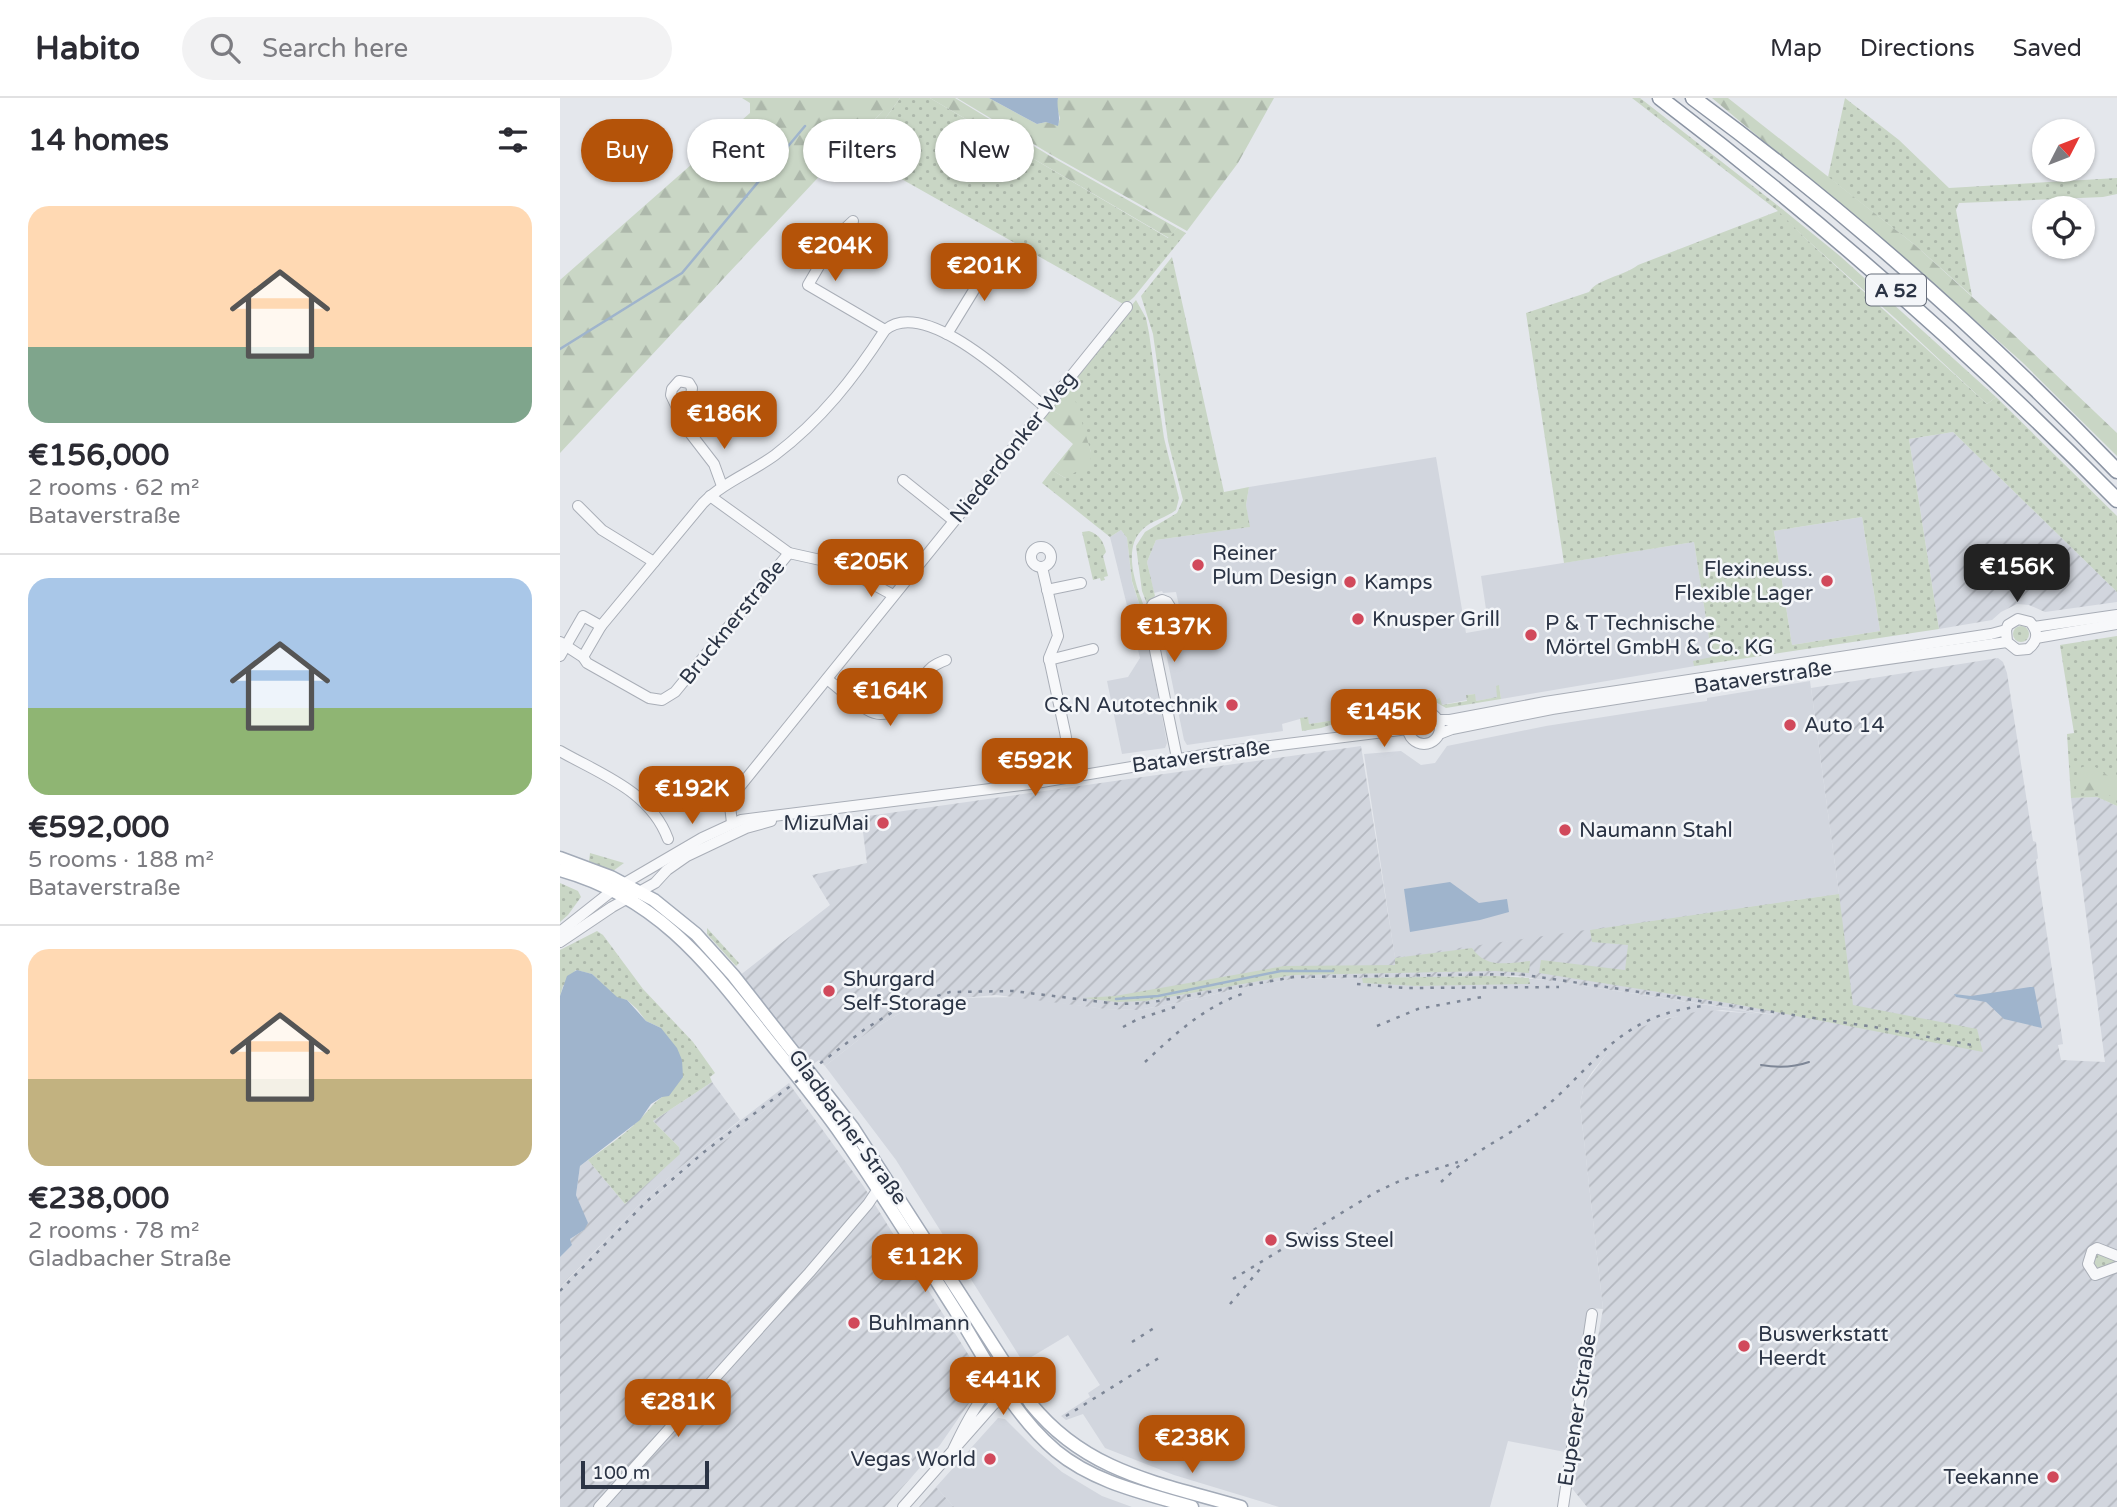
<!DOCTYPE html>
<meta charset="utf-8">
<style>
:root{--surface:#fff;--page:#f2f2f3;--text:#2b2b33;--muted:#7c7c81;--line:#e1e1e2;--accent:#b45309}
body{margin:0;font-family:"Varela Round",sans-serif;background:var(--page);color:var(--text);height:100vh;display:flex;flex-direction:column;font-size:26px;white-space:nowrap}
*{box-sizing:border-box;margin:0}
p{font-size:23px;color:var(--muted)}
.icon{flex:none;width:38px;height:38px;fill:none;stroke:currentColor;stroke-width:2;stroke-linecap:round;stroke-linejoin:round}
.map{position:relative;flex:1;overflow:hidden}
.side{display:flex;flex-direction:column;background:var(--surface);width:560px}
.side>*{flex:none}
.top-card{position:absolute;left:21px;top:21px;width:665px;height:63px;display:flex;gap:14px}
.needle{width:46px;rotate:48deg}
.buttons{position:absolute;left:1472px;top:21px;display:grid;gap:14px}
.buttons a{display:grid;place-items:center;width:63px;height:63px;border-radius:50%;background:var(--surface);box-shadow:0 2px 5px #0004;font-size:35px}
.scale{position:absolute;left:21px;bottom:18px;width:128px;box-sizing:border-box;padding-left:7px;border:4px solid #2b3445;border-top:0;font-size:19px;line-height:24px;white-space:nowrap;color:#2b3445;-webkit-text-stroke:5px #f4f6f9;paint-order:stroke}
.price{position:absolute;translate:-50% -60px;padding:0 16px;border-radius:14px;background:var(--accent);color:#fff;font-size:23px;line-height:46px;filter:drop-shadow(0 2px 4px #0008)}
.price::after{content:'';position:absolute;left:50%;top:42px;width:21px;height:16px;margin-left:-10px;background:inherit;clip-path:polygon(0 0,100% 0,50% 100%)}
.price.selected{background:#222;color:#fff}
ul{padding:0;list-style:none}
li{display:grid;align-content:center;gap:14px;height:371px;padding:0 28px}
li+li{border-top:2px solid var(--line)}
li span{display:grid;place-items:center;height:217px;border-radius:21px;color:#555}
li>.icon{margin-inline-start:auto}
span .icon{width:126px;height:126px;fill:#fffc;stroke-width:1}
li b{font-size:30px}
h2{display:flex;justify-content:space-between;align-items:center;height:84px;padding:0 28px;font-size:30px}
.pill{padding:0 24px;border-radius:32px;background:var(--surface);box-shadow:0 2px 5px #0004;font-size:24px;line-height:63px}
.pill.selected{background:var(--accent);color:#fff}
header{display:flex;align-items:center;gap:42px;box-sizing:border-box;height:98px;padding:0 35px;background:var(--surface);border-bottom:2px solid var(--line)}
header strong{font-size:33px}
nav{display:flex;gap:38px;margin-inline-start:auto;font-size:24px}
.search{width:490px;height:63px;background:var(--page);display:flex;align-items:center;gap:18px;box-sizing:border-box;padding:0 24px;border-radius:38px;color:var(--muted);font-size:26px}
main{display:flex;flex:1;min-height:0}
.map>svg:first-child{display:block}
.built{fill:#d2d6de}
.industrial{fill:url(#industrial-furrows)}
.green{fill:url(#green-dots);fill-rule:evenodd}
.forest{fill:url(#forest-firs)}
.water{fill:#9fb4cc}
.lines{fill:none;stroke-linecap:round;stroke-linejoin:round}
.stream{stroke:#9fb4cc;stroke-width:2.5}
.minor-casing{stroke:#a9aeb7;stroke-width:12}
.major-casing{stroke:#a3abb8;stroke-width:15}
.highway-casing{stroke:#8b94a3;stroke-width:17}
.minor{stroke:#f7f8fa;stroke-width:10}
.major{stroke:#fff;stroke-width:12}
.highway{stroke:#fff;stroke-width:14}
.tram{stroke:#7d8696;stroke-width:2}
.rail{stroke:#7d8696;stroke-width:2.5;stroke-dasharray:3.5 7;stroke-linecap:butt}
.poi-dot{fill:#d1495b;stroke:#f4f6f9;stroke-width:2.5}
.labels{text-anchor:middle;stroke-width:5;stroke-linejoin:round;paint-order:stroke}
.shield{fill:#f4f6f9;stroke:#676e7b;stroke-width:2}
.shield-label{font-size:19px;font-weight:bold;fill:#2b3445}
.street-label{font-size:21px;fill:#2b3445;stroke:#f4f6f9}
.poi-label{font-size:21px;fill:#2b3445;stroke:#f4f6f9;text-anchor:start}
</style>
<header>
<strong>Habito</strong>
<div class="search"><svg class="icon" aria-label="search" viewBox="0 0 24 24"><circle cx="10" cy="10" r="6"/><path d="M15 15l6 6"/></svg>Search here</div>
<nav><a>Map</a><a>Directions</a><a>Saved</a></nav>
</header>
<main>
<section class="side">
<h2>14 homes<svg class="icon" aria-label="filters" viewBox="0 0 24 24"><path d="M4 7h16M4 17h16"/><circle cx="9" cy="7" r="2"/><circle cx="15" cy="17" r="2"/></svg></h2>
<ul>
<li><span style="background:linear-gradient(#ffd9b3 65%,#7fa58c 0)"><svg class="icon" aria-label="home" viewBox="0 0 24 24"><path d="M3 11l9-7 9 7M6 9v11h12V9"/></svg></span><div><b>€156,000</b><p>2 rooms · 62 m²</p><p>Bataverstraße</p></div></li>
<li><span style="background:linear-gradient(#a9c7e8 60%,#8fb573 0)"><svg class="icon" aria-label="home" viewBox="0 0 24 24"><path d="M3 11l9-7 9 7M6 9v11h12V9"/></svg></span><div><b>€592,000</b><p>5 rooms · 188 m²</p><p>Bataverstraße</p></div></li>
<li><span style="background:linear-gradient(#ffd9b3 60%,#c2b280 0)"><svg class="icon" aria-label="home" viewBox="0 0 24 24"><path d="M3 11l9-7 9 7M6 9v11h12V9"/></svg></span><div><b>€238,000</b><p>2 rooms · 78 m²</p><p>Gladbacher Straße</p></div></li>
</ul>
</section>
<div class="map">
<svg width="1557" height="1409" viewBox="0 0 1557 1409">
<defs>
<pattern id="industrial-furrows" width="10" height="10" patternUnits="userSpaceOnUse" patternTransform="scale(1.75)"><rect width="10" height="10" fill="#d2d6de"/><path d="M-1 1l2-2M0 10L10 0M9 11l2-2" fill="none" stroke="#b4b8c0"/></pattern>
<pattern id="green-dots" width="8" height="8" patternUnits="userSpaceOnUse" patternTransform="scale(1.75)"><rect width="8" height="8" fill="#c9d6c5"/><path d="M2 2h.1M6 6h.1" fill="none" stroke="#adb8ab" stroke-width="1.8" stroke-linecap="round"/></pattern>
<pattern id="forest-firs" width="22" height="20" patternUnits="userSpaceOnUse" patternTransform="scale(1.75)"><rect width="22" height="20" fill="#c9d6c5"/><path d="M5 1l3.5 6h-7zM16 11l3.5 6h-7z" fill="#adb8ab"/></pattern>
</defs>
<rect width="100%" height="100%" fill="#e4e7ec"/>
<g class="built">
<polygon points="876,359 906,535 929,531 921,478 1134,444 1153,565 941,601 939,588 936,588 938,599 916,603 914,596 907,597 907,602 881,607 880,600 837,607 838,613 749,626 747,619 722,626 723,633 627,647 624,642 605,550 607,538 621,517 616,494 603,495 602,493 594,495 587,464 596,442 689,429 686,407 689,389"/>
<polygon points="1302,419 1320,533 1232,547 1214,433"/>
<polygon points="561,432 567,440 572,484 583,518 607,645 605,650 562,656 547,583 568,579 580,560 550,439"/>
<polygon points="1250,583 1279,796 835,860 804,656 841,653 861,667 875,665 887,648 986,628 1133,605 1147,603 1147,600"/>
<polygon points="935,878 985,882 1237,921 1162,912 1107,920 1072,935 1045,958 1032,974 1024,987 1020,1007 1043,1211 1030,1210 1005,1354 948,1343 930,1409 719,1409 614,1377 545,1350 523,1316 506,1322 501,1318 530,1299 528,1295 540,1287 508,1237 463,1264 336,1062 265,968 311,932 349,910 391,900 459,899 545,911 578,912 612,906 695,887 733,881"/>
<polygon points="229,985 233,991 122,1075 88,1106 0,1197 0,1190 84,1102 118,1071"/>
<polygon points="438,1320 445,1321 474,1350 502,1374 542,1398 572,1409 394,1409 376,1389"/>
</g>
<g class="industrial">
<polygon points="1393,334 1557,494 1557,504 1485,514 1469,507 1457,506 1441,514 1432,522 1379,531 1349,341"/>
<polygon points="1438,560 1443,564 1447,575 1473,743 1476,744 1478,760 1476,762 1503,946 1498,947 1501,962 1545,964 1511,700 1537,699 1557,708 1557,1409 1027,1409 1011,1389 1043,1211 1020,1007 1024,987 1045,958 1060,943 1079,930 1098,923 1143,912 1215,917 958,878 733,881 695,887 612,906 578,912 545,911 436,897 378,902 349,910 311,932 265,968 259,962 252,967 179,878 270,807 252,777 307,765 301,719 801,648 835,859 1279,796 1251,590"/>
<polygon points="152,984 180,1022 118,1071 84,1102 0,1189 0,1159 12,1147 10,1141 24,1132 21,1110 16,1097 20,1068 28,1062 65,1106 119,1049 93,1023"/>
<polygon points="233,991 304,1089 416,1269 418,1285 409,1305 380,1347 325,1409 0,1409 0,1197 70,1123 122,1075"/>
<polygon points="376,1389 394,1409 359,1409"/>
</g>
<g class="green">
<polygon points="340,0 370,0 608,140 617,130 626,135 574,199 565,207 299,57"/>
<path d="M1072,0h8l141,110 -2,3 27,28 181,165 9,-7 121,119v76l-164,-160 -44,7 30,190 -245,37 -1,-5 19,-4 -18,-115 -130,21 -38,-250 63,-21c8,-13 35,-16 49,-27l140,-54zM1302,419l18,114 -88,14 -18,-114z"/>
<polygon points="1285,0 1339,42 1389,90 1557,80 1557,96 1543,99 1399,105 1396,112 1412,198 1355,147 1268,79"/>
<polygon points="612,159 664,394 689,389 686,407 690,429 596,442 587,464 595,498 587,506 582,493 576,448 585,434 617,415 623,402 608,343 593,236 581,198"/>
<path d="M576,202l10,18 3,15 15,105 15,60 -3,12c-10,8 -24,10 -33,19 -17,15 -11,42 -5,61 3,10 8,16 5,26l-11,-35 -5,-43 -6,-8 -11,7 -68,-54 10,-13 13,8 26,-26 -25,-65z"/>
<path d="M529,433c11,4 14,10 17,21l-3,4 5,20 -4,1 1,3 -4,1 -1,-3 -7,2 -11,-48z"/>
<circle cx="1461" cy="536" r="8"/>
<polygon points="1557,538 1557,708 1537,699 1511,700 1507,636 1514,635 1500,547"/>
<polygon points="939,587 941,601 886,610 874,603 874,601 880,600 882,607 907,603 906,597 915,596 916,603 937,599 936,588"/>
<polygon points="845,605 836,616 780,624 761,630 742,633 740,620 748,619 749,626 837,613 837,607"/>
<polygon points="30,755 64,765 53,773 29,763"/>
<polygon points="0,785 18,793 21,799 8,817 0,824"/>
<polygon points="1279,796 1293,907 1417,931 1423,954 1174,906 979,875 981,862 1065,872 1068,847 1032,844 1030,832"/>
<polygon points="147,830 179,865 176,868 147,836"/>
<path d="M37,833l6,4 40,54 50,53 22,31 -5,4 2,5 -59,39 26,26 1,7 -55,50 -37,-44c17,-12 35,-24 50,-39 9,-8 14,-17 24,-24l-1,-69 -15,-7 -9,-12 -10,-9 -10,-2 -25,-24 -16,-4 -13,16 -3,10v-46z"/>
<path d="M912,850c14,21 35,15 58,13l-1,12 -34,-2 -202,4 -147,26 -29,1 -34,-4 32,-2 169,-30 111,-1v-7z"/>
<polygon points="935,878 969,880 970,886 857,888 803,885 802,880"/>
<polygon points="1536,1156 1555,1161 1555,1165 1538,1171 1533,1163"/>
</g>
<g class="forest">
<polygon points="182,0 340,0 299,57 287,51 324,12 282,54 0,355 0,182 190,15 190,5"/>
<polygon points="370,0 395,0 490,58 617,130 609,140"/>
<polygon points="397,0 429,0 477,26 486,24 498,27 500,20 496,7 498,0 714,0 678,65 627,133 490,56"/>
<polygon points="1152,0 1168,0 1355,147 1453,236 1557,335 1557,358 1462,264 1362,175"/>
<polygon points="1221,110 1280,158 1436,299 1427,306 1335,220 1246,141 1218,113"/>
<polygon points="506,289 513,295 531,354 530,366 505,380 492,372 513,346 481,318"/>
<polygon points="1531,666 1557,684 1557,701 1538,692 1516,693 1517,671"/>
</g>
<g class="water">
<path d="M429,0h69c-2,10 3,18 0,28l-12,-4 -9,2z"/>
<polygon points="890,784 919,805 947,801 949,814 920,822 850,834 844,791"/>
<polygon points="17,872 32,876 57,899 67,902 86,923 101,930 117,950 122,962 123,979 109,998 102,999 91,1006 80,1022 20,1068 16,1097 28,1125 24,1132 10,1141 12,1147 0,1159 0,898 7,878"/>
<polygon points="1470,889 1474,889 1482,930 1444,921 1426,904 1396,899 1394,896 1411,898"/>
</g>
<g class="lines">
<g class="stream">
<polyline points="0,251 122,175 245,28"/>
<polyline points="556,901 598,898 721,873 773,873"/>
</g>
<g class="minor-casing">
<g id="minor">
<polyline points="293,123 276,139 248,187 325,232"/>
<polyline points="387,236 433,161 444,156"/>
<polyline points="127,331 132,290 129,285 119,283 112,291 111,297 127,331 154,366 162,388"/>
<polyline points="343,382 393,422"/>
<polyline points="150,398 229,455 274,465 333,497"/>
<polyline points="18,408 42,432 94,464"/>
<circle cx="481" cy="459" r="10"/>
<polyline points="482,469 498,538 489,560 505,634 513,679"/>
<polyline points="487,492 521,485"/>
<polyline points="1474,529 1557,517"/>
<polyline points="1476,540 1557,526"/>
<polyline points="0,544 23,559 27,565 89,600 102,602 115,594 229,455"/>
<polyline points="595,552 588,515 593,506 602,502 607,504 612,512 598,538 595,552 617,660"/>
<polyline points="0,558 23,518 41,528"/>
<path d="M23,559l18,-31 102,-123c21,-21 49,-31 72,-48 46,-35 79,-77 110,-125 40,-34 129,52 160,77"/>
<polyline points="489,562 533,551"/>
<path d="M267,581c13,10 25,22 39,30 31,20 47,-26 66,-42 4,-3 9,-5 14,-7"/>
<circle cx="864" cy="630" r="16"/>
<path d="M877,622h13l95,-18 446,-68 15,-4 2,-5 10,-6 12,3c9,10 8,19 -2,27l-11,1 -10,-8 -1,-12"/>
<polyline points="879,636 892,631 992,611 1133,589 1447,544"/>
<path d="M0,653c42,24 90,40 108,88"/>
<polyline points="172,725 170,708 173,697 567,209"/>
<polyline points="0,834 53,792 142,740 181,722 470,686 655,655 848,631"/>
<polyline points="0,844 52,809 95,785 107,772 127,758 186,730 211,723"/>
<polyline points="1557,1158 1537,1150 1532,1153 1528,1166 1535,1177 1557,1169"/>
<polyline points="39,1409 249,1175 308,1106 318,1091"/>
<path d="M343,1409l90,-102 20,-18 2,-8c-29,-3 -51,49 -62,71"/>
<polyline points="1003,1409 1032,1216"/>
</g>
</g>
<g class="major-casing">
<g id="major">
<path d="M0,760l51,19 43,23 42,34 37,41 120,153 178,276c56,69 129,79 210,103"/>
<path d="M0,772c101,28 150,97 212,175 24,30 49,60 71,92 39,56 75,115 112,173 30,48 57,104 101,141 39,32 89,42 136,56"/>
</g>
</g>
<g class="highway-casing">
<g id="highway">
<path d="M1100,0c162,123 314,257 457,402"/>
<path d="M1133,0c151,111 294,238 424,373"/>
</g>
</g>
<use href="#minor" class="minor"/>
<use href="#major" class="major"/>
<use href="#highway" class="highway"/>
<path class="tram" d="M1201,967c17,3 31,3 48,-3"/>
<g class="rail">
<polyline points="797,886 844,890 999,889"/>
<polyline points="817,928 858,911 922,899"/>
<polyline points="563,929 578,921 615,909"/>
<path d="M585,964c31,-29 61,-57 103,-70"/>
<path d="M881,1084c10,-9 21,-20 33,-27 20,-14 43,-25 63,-41 60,-48 78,-98 166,-108"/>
<polyline points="673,1181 816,1094 842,1082 898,1064"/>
<polyline points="0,1193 86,1104 144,1054 305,931 341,909 390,894 453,893 558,906 587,905 734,879 959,876 1314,929 1417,948"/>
<polyline points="670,1206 700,1171"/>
<polyline points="572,1244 594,1230"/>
<polyline points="506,1318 602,1258"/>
</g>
</g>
<g class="poi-dot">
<circle cx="638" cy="467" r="7"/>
<circle cx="1267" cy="483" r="7"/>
<circle cx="790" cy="484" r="7"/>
<circle cx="798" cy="521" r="7"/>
<circle cx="971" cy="537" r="7"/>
<circle cx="672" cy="607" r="7"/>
<circle cx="1230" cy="627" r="7"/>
<circle cx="323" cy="725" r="7"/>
<circle cx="1005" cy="732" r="7"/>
<circle cx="269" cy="893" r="7"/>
<circle cx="711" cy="1142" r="7"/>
<circle cx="294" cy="1225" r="7"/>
<circle cx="1184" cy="1248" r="7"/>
<circle cx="430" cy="1361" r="7"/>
<circle cx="1493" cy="1379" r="7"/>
</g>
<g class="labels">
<rect class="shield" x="1306" y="176.5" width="60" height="31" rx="5"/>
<g class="shield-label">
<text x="1336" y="199">A 52</text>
</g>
<g class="street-label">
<text transform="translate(453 349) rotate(-51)" y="7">Niederdonker Weg</text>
<text transform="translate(172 524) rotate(-51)" y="7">Brucknerstraße</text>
<text transform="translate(1203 579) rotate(-8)" y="7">Bataverstraße</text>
<text transform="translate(641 658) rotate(-8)" y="7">Bataverstraße</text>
<text transform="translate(288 1029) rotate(54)" y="7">Gladbacher Straße</text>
<text transform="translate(1017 1312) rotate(-81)" y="7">Eupener Straße</text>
</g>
<g class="poi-label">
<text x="652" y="462">Reiner<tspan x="652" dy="24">Plum Design</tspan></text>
<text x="1253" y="478" text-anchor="end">Flexineuss.<tspan x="1253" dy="24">Flexible Lager</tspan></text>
<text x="804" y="491">Kamps</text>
<text x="812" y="528">Knusper Grill</text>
<text x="985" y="532">P &amp; T Technische<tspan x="985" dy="24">Mörtel GmbH &amp; Co. KG</tspan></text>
<text x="658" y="614" text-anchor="end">C&amp;N Autotechnik</text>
<text x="1244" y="634">Auto 14</text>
<text x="309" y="732" text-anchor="end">MizuMai</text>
<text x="1019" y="739">Naumann Stahl</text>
<text x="283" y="888">Shurgard<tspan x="283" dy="24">Self-Storage</tspan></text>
<text x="725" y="1149">Swiss Steel</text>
<text x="308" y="1232">Buhlmann</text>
<text x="1198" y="1243">Buswerkstatt<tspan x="1198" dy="24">Heerdt</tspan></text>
<text x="416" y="1368" text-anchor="end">Vegas World</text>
<text x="1479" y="1386" text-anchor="end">Teekanne</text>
</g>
</g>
</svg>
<div class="buttons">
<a><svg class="needle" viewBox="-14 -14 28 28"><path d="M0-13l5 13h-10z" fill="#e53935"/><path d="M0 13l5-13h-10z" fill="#7c7c81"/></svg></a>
<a><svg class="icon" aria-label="locate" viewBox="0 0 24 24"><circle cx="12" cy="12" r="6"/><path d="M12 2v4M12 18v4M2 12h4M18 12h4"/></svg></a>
</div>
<div class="scale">100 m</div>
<b class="price" style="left:275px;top:185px">€204K</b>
<b class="price" style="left:424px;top:205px">€201K</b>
<b class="price" style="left:164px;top:353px">€186K</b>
<b class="price" style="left:311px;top:501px">€205K</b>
<b class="price selected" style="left:1457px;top:506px">€156K</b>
<b class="price" style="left:614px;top:566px">€137K</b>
<b class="price" style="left:330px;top:630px">€164K</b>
<b class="price" style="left:824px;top:651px">€145K</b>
<b class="price" style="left:475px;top:700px">€592K</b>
<b class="price" style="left:132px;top:728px">€192K</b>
<b class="price" style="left:365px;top:1196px">€112K</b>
<b class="price" style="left:443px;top:1319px">€441K</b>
<b class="price" style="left:118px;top:1341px">€281K</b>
<b class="price" style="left:632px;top:1377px">€238K</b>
<div class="top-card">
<a class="pill selected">Buy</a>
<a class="pill">Rent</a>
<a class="pill">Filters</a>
<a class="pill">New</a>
</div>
</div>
</main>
